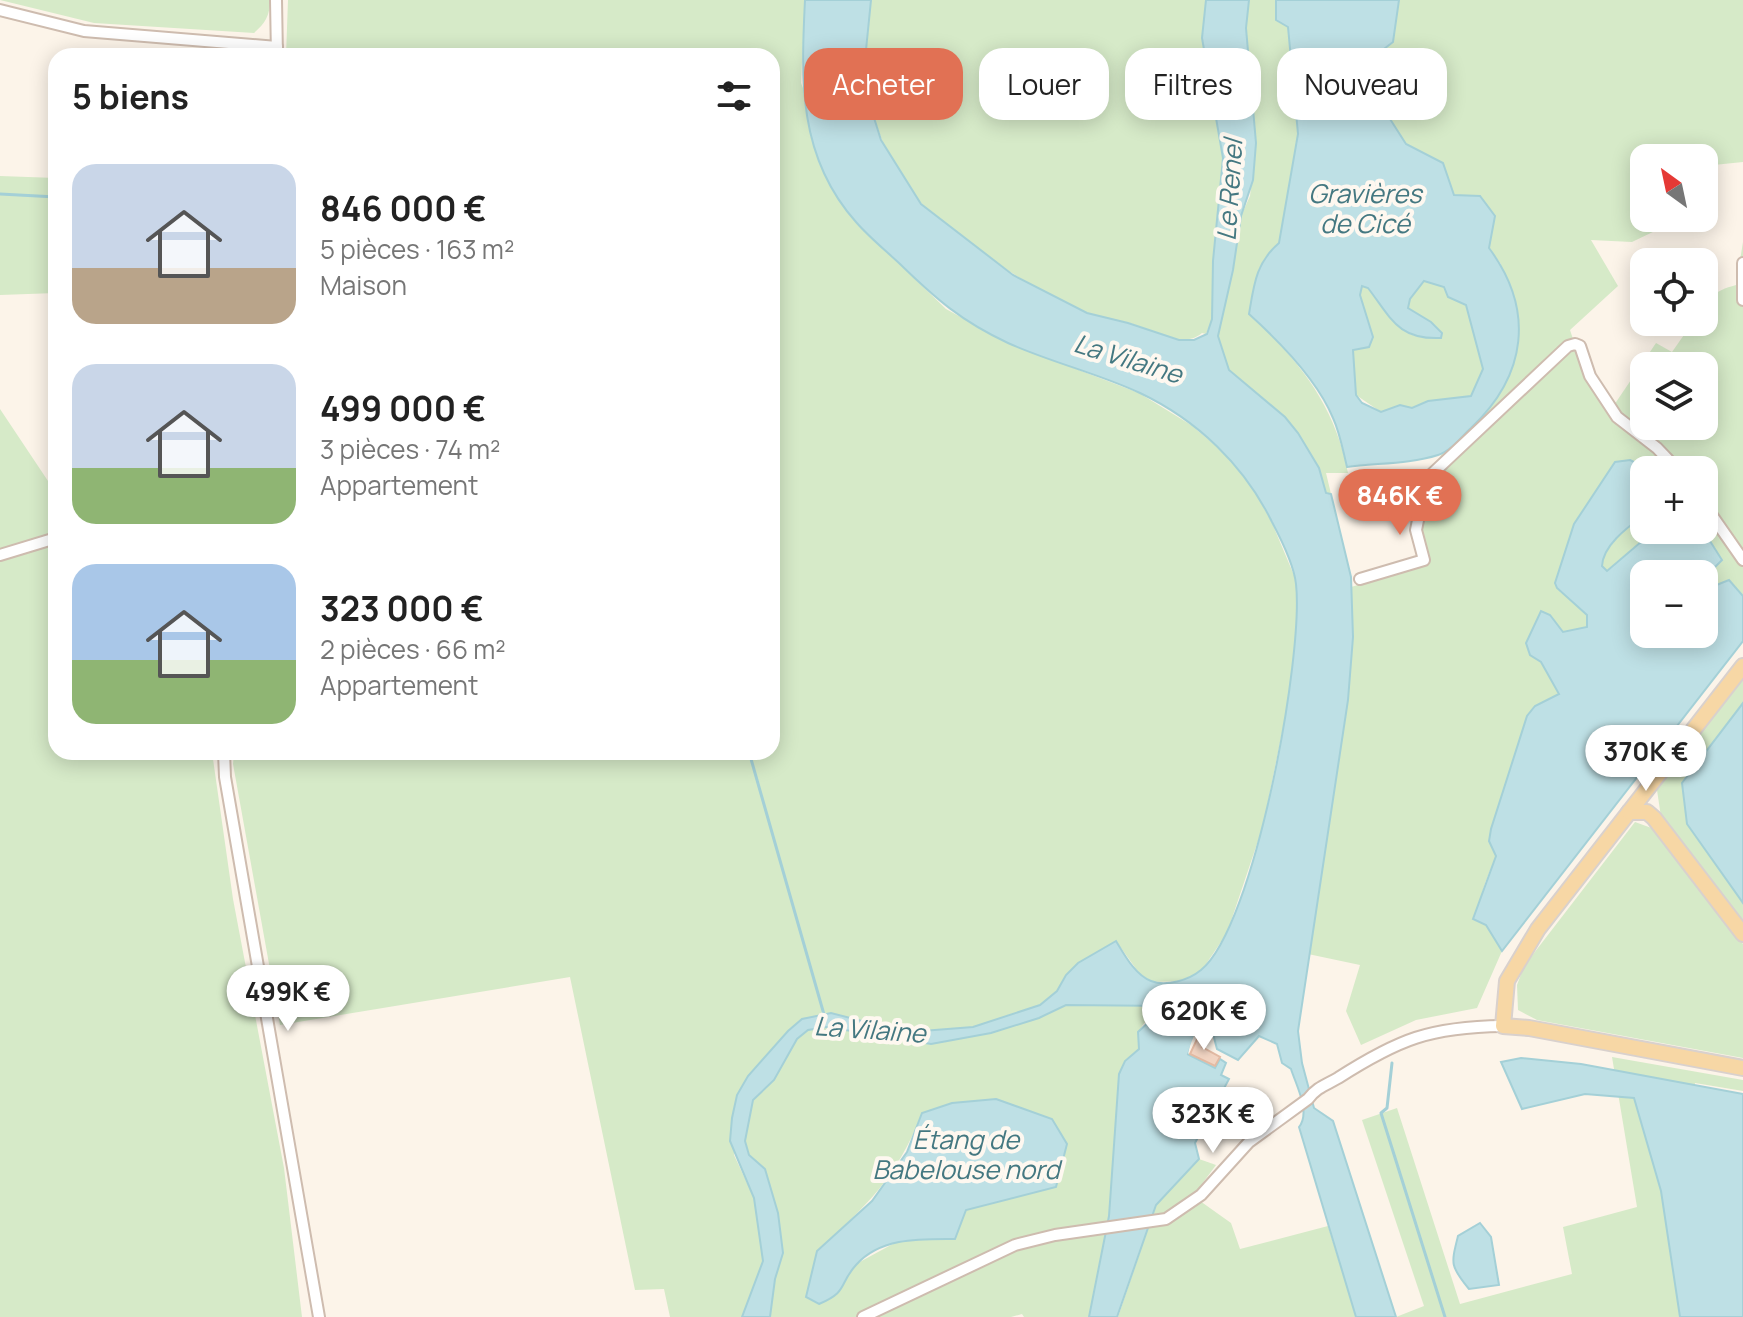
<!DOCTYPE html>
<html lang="fr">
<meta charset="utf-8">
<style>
:root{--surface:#fff;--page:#f6f6f6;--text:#222;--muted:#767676;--accent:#e17154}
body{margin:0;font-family:Manrope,sans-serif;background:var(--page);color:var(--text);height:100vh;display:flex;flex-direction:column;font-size:30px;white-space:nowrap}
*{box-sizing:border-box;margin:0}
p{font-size:26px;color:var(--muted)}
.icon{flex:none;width:44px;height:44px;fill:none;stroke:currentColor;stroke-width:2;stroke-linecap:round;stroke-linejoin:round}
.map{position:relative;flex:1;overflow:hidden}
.panel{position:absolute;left:48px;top:48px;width:732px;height:712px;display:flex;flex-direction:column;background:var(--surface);border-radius:24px;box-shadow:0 4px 20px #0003}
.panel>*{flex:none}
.banner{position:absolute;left:804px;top:48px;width:760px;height:72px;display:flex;gap:16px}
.needle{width:52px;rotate:327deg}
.controls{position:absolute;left:1630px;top:144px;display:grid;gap:16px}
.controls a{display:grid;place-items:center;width:88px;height:88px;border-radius:16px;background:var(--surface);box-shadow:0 4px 20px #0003;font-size:40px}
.price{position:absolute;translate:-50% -68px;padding:0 18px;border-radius:28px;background:#fff;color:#222;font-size:26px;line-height:52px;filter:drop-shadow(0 2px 4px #0008)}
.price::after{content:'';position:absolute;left:50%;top:48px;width:24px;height:18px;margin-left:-12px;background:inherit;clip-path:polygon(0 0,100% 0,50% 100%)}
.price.selected{background:var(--accent);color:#fff}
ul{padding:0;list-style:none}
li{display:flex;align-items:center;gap:24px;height:200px;padding:0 24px}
li span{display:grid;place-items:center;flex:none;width:224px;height:160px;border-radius:24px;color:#555}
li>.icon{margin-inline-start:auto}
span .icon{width:96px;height:96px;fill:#fffc;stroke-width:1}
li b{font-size:34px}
h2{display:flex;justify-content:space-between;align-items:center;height:96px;padding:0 24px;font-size:34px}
.pill{padding:0 28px;border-radius:24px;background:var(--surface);box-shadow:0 4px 20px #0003;font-size:28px;line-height:72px}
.pill.selected{background:var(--accent);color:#fff}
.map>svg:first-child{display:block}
.green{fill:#d6eac8;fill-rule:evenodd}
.water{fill:#bee0e5;stroke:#a4d0d7;stroke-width:2;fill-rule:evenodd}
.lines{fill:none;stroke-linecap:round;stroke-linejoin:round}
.stream{stroke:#a4d0d7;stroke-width:3}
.river{stroke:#bee0e5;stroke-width:20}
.building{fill:#f1d4c2;stroke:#e3baa3;stroke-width:2}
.minor-casing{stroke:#cebcaf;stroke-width:14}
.major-casing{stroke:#d9d1cd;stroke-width:18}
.minor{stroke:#fff;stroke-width:10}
.major{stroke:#f7d7a5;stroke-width:14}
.labels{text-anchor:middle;stroke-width:8;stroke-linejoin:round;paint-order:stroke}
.water-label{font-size:26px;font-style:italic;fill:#447881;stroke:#fef8f0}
</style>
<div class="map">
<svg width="1743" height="1317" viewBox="0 0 1743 1317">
<rect width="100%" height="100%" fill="#fcf4e9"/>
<g class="green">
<path d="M0,0h270c0,16 -5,23 -16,33l-160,-10z"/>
<polygon points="288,0 805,0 801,83 856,222 946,309 1008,343 1139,393 1191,425 1235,462 1250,482 1272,523 1296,580 1298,633 1285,718 1263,826 1227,933 1202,970 1185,981 1152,982 1139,973 1116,941 1078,963 1066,975 1057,991 1040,1005 973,1027 922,1031 893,1029 831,1013 788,1031 748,1076 734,1155 754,1198 763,1261 742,1317 670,1317 664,1289 635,1290 570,977 280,1025 233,764 234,752 772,752 772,56 286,56"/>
<path d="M871,0h335l-4,38 21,120 -10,103 -1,58 -6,15 -4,-1c-20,17 -50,-3 -72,-10 -10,-3 -20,-2 -30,-5 -35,-10 -82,-40 -111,-61 -23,-17 -48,-32 -67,-53 -52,-56 -63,-131 -51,-204z"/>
<path d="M1249,0h27l12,27 10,97 -1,28 -18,91c-23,19 -25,41 -30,71 50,46 86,91 99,159h-22l5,21 -5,-1 -7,-25 -21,-35 -13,-16 -56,-47 -11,-34 15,-66 8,-54 9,-20 6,-53 -10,-115z"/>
<path d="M1399,0h344v162l-39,4v-8h-60v60h38l-50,24 -41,-2 27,46 -48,44 15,45 23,39 48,-71 16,9 21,-30h11c0,-24 10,-31 32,-37l7,-43v354l-14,-16 -25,10v-12l18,-18 -19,-30 1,-60h-54l-10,-7 -25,-1 -27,42 -5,108 4,3v13l-24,4 -13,-17 -9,-4 -15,32 3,11 12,8 18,32 -24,12 -8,10 -36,113 -2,12 7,15c-20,49 -22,48 6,95l-25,57 -61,12 -55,25 -15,-34 14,-46 -52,-11 39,-254 6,-63 -2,-50 77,-22 -8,-36 12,-51 9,-23 39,-36 21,-155 -12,-16 6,-32 -15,-20 -26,-1 -11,-32 -37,-19 -30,-47 2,-28 -3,-13 18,-14zM1644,366h60v60h-60z"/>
<polygon points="0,176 56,178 56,293 0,295"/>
<path d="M1424,281l21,6 2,8 19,10 17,64 -12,27 -43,5 -16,7 -11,-3 -20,7 -25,-17 -3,-45 16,-3c5,-24 -13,-41 -7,-61l6,2c24,30 30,53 73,50l1,-5 -7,-8 -27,-17 2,-9z"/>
<polygon points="0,409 56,493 56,752 212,752 233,899 284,1168 302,1317 0,1317"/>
<path d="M1644,515v15h11l-48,42 -5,-6c2,-21 26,-39 42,-51z"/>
<polygon points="1743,678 1743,703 1682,783 1687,824 1743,903 1743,923 1661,817 1657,790"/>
<polygon points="1635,822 1657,830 1743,944 1743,1058 1537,1020 1518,1010 1517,985 1524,966"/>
<path d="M1125,1004l45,2 16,9 -6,13c-26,-11 -43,-16 -41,21l-14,12 -16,155 -20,101h-65l-2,-3 -11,3h-241l5,-38 8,-26 -18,-84 -16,-14 -4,-14 8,-41 21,-20 23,-41 11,-9 19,-3 104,17 108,-26 27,-13zM922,1113l134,74 -90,23 -11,29h-53l-46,25 -39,-13c51,-47 79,-72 105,-138z"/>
<polygon points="1612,1057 1743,1080 1743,1091 1695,1083 1697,1161 1718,1317 1396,1317 1424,1306 1362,1120 1397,1108 1460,1304 1572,1274 1563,1227 1637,1207"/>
<polygon points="1199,1159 1216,1165 1193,1196 1231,1223 1240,1249 1328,1226 1356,1317 1118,1317 1156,1205"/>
</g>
<g class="water">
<path d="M805,0h66l-5,50 4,55 11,35 40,64 92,71 74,38 41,10 51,17h15l13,-6 5,-15 1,-58 10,-103 -21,-120 4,-38h43l-3,28 10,115 -3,37 -12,36 -8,54 -15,66 11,34 56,47 13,16 21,35 7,25 5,1 20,83 2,60 -5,63 -50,331 4,32 12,45 19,13 63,196h-40l-57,-190c12,-15 -3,-42 -8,-58l-9,-6 -5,-19 -18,-8 -21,24 -21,-11 -5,-19 -11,-11h-7l-24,-13 -104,-1 -27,13 -48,15 -60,11 -104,-17 -19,3 -11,9 -23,41 -21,20 -8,41 4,14 16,14 13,44 5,40 -8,26 -5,38h-28l21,-56 -9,-63 -24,-57 2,-23 5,-23 11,-19 40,-45 14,-12 29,-6 62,16 29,2 51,-4 67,-22 17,-14 9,-16 12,-12 38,-22c8,13 19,34 35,40 15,6 38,-1 50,-11 54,-44 103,-315 95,-386 -2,-19 -15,-45 -24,-62 -28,-57 -75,-102 -132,-129 -43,-20 -90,-31 -132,-50 -47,-22 -72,-44 -108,-79 -15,-14 -31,-27 -44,-42 -58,-65 -55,-141 -51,-222z"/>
<path d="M1276,0h123l-6,42 -18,14 3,13 -2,28 30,47 37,19 11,32 26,1 15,20 -6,32c46,62 38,127 -18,180 -9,8 -21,24 -33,27 -28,9 -62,8 -91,12 -4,-16 -7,-34 -14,-49 -16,-39 -53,-76 -84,-104 5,-30 7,-51 30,-71l19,-109 -10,-107 -12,-7zM1424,281l20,6 4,10 18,8 17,64 -12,27 -43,5 -16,7 -12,-3 -19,7 -19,-9 -6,-8 -3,-45 16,-3 4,-10 -13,-42 2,-9 6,2c23,30 30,52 73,50l1,-5 -11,-11 -23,-14 2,-9z"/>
<path d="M1630,460l20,10h-6v45c-16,12 -41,30 -42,51l5,5 48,-41h48l19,30 -18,18v-4h-60v60h60v-44l25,-10 14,16v45l-241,310 -16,-26 -13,-6 23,-63 -7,-15 2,-12 36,-113 8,-10 24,-12 -18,-32 -11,-7 -4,-12 15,-32 9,4 13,17 24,-5v-12l-30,-27 -2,-5 19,-59 41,-62z"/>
<polygon points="1743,703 1743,903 1687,824 1682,783"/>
<path d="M1153,1018c13,2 30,9 38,18l-4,18 28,14 5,-9 6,4 -5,12 8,4 -34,64 4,16 -43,46 -39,112h-28l20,-101 10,-142 6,-13 14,-12 -1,-17z"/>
<polygon points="1521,1058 1581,1064 1743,1094 1743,1317 1680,1317 1661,1191 1634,1098 1585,1094 1522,1109 1501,1062"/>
<path d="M996,1099l56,20 15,25 -11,43 -90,23 -11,29c-34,0 -74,-2 -99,26 -18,20 -7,26 -37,39l-13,-7 11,-46 55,-50 35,-49 15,-39 30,-10z"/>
<path d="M1480,1223l11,14 8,48 -30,4c-19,-23 -18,-25 -11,-53z"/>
</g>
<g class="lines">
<g class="stream">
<polyline points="0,194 56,197"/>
<polyline points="749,752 825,1018"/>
<polyline points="1392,1063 1387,1108 1381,1113 1445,1317"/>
</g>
<polyline class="river" points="1176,1055 1194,1007 1205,1000"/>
</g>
<polygon class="building" points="1199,1035 1207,1040 1202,1047 1220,1057 1215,1066 1190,1054"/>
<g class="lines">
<g class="minor-casing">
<g id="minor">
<polyline points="276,0 277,56"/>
<polyline points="0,10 84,31 277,47"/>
<polyline points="1743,263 1743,300"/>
<polyline points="1400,504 1568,346 1575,344 1580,346 1590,376 1617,417 1657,448 1678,470"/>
<polyline points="1704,504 1743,560"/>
<polyline points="0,555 56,538"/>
<polyline points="1360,579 1424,560 1416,530 1426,481"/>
<polyline points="224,752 225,777 319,1317"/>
<path d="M863,1317l152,-72 40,-10 111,-16 35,-24 48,-53 59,-43c9,-12 18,-14 30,-21 61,-39 92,-51 165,-52"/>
</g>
</g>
<g class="major-casing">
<g id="major">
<polyline points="1743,666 1538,929 1507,981 1503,1026 1529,1028 1743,1068"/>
<polyline points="1629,812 1647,812 1654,818 1743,934"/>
</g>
</g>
<use href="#minor" class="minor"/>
<use href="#major" class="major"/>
</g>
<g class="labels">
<g class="water-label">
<text transform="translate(1230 190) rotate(-86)" y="9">Le Renel</text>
<text x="1365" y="203">Gravières<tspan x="1365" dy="30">de Cicé</tspan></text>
<text transform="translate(1128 359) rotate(17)" y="9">La Vilaine</text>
<text transform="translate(870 1030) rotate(4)" y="9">La Vilaine</text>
<text x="966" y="1149">Étang de<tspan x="966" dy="30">Babelouse nord</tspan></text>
</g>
</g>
</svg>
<div class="controls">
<a><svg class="needle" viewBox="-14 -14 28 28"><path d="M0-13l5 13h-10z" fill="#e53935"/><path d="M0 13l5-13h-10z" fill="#767676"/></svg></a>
<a><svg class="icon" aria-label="locate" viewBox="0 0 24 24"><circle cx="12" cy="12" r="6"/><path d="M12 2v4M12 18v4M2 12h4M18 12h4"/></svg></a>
<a><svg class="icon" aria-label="layers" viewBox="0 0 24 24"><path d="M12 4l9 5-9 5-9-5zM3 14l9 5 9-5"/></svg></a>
<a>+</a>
<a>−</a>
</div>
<b class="price selected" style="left:1400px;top:537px">846K €</b>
<b class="price" style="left:1646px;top:793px">370K €</b>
<b class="price" style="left:288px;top:1033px">499K €</b>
<b class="price" style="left:1204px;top:1052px">620K €</b>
<b class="price" style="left:1213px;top:1155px">323K €</b>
<div class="banner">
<a class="pill selected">Acheter</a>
<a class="pill">Louer</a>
<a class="pill">Filtres</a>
<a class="pill">Nouveau</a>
</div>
<section class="panel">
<h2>5 biens<svg class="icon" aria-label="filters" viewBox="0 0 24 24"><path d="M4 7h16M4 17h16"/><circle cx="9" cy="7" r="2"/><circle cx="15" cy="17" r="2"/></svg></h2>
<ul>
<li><span style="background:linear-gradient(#c9d6e8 65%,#b9a48a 0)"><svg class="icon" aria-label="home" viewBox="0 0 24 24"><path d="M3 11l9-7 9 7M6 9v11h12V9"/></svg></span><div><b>846 000 €</b><p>5 pièces · 163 m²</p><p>Maison</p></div></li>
<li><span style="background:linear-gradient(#c9d6e8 65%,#8fb573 0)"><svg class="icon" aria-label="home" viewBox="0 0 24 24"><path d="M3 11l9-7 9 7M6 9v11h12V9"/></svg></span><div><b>499 000 €</b><p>3 pièces · 74 m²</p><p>Appartement</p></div></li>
<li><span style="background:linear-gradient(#a9c7e8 60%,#8fb573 0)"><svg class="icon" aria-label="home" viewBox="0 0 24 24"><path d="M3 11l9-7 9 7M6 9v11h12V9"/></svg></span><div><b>323 000 €</b><p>2 pièces · 66 m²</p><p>Appartement</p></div></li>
</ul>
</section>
</div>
